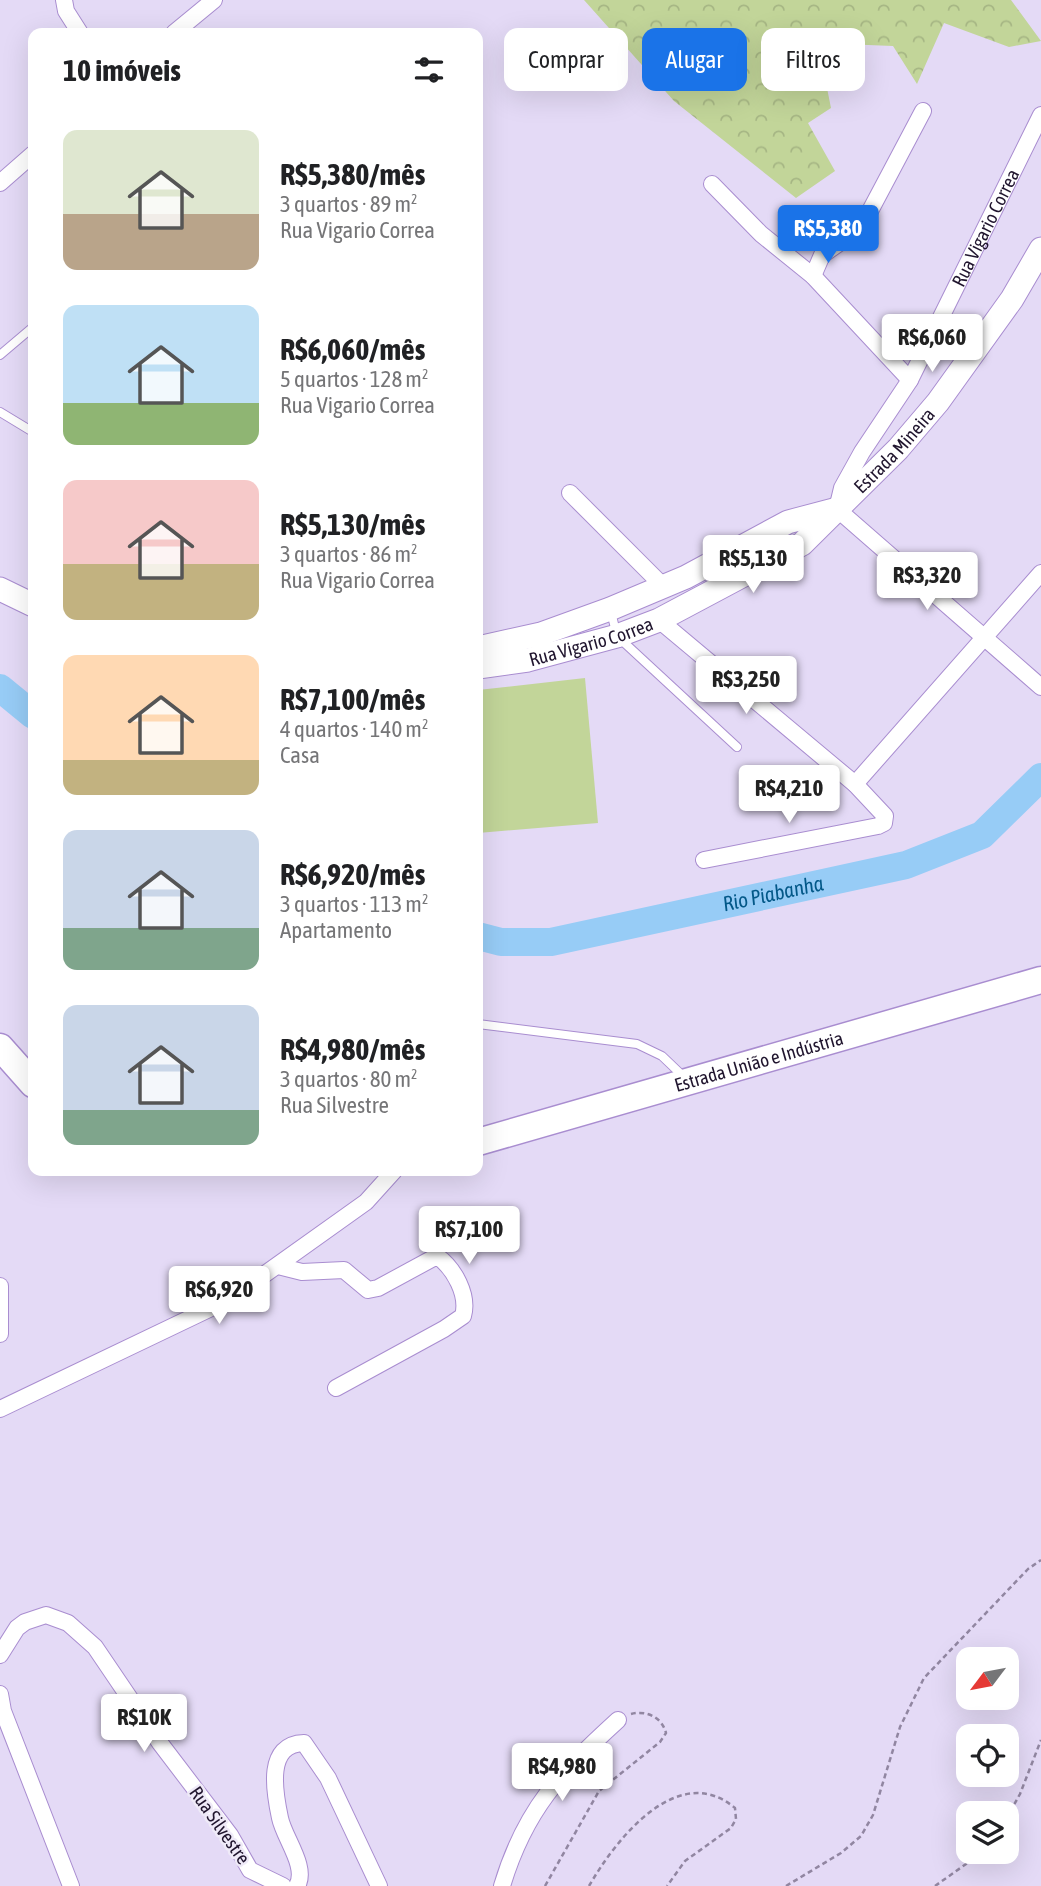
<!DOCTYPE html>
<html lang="pt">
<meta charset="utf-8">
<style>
:root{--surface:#fff;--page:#f6f6f6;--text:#202124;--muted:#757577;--accent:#1a73e8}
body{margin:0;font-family:"Asap Condensed",sans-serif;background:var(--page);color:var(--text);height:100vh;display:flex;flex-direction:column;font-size:26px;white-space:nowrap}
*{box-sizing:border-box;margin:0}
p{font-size:23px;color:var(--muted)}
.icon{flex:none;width:38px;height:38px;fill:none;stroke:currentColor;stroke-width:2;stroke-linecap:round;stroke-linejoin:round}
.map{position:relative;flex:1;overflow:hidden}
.details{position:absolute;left:28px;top:28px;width:455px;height:1148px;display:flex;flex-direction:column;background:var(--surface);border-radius:14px;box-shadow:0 7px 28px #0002}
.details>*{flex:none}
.banner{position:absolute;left:504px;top:28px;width:430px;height:63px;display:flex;gap:14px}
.needle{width:46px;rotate:238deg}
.tools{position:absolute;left:956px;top:1647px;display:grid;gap:14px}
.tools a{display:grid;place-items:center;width:63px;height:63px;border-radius:14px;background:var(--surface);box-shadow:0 7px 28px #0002;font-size:35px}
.price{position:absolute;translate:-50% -60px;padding:0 16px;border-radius:7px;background:#fff;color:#222;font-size:23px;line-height:46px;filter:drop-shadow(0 2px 4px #0008)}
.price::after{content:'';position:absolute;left:50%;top:42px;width:21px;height:16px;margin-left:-10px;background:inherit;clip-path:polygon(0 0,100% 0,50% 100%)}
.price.on{background:var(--accent);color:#fff}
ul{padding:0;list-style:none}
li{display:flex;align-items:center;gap:21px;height:175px;padding:0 35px}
li span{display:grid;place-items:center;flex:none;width:196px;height:140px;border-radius:14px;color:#555}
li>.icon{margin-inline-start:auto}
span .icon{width:84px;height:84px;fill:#fffc;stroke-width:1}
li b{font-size:30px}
h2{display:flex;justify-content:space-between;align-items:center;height:84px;padding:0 35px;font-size:30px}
.chip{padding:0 24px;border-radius:14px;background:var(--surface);box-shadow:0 7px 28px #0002;font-size:24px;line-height:63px}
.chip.on{background:var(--accent);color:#fff}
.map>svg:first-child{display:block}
.forest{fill:url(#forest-crowns)}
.pitch{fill:#c2d599}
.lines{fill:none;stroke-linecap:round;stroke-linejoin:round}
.river{stroke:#97ccf6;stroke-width:28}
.lane-casing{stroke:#a98dd0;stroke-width:10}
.street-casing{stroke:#a98dd0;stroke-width:18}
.secondary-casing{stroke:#a98dd0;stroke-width:25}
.primary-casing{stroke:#a98dd0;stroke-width:29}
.path{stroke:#9186a1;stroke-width:2.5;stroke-dasharray:5 3.5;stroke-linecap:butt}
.lane{stroke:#fff;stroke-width:8}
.street{stroke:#fff;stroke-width:16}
.secondary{stroke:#fff;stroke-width:23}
.primary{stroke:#fff;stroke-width:26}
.labels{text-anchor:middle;stroke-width:5;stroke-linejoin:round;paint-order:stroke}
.street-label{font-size:19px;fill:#20152e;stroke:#efeaf8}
.water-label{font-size:21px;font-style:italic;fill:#035888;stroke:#efeaf8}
</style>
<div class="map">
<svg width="1041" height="1886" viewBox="0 0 1041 1886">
<defs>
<pattern id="forest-crowns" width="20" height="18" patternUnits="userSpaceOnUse" patternTransform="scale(1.75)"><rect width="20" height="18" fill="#c2d599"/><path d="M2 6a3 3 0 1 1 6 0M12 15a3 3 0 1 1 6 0" fill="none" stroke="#a6b684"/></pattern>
</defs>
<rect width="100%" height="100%" fill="#e4daf6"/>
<polygon class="forest" points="584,0 1011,0 1041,41 1009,47 944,23 917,84 893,46 818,43 831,108 808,123 835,171 796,198 674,101"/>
<polygon class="pitch" points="585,678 598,823 478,833 478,690"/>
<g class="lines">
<g class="river">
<polyline points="0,688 33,715"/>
<path id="s1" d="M478,936l23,6h50l355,-77 76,-30 59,-58"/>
</g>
<g class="lane-casing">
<g id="lane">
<polyline points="0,355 33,327"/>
<polyline points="0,412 33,432"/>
<polyline points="611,612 617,636 737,747"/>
<polyline points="478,1024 637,1044 662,1056 685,1078"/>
</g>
</g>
<g class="street-casing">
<g id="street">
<polyline points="64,0 66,11 80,33"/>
<polyline points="174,33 214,0"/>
<polyline points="0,183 33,154"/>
<polyline points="712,184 761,234 813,276 910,380"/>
<polyline points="813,276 822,255 861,228 923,111"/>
<polyline points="570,493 663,586"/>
<polyline points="659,620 855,784 885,816 884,823 878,826 704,860"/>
<path id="s2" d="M1041,687l-204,-178 5,-21 20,-36 48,-72 131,-265"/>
<polyline points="855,784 1041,573"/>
<path d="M278,1266l24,6 42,-2 24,20 10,-2 59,-32c17,12 32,39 26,60l-19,13 -108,59"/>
<polyline points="0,1286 0,1334"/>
<polyline points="0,1409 230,1299 366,1202 394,1171"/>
<polyline points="0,1655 17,1628 25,1622 46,1615 68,1623 95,1647 160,1743 230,1835 250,1870 283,1886"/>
<polyline points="0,1694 3,1711 71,1886"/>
<path d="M297,1886c11,-19 -13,-48 -17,-68 -6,-28 -14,-74 24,-75l24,35 51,108"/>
<path d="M502,1886c23,-77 59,-114 116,-166"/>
</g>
</g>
<g class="secondary-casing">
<g id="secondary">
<polyline points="0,589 33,605"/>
<polyline points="478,648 541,634 610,609 686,577 788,522 837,509"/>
<path id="s3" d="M478,667l50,-7 89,-24 42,-16 143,-76 96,-95 40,-47 74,-103 29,-50"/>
</g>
</g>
<g class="primary-casing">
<g id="primary">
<polyline points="0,1047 33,1084"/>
<path id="s4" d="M478,1142l563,-162"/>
</g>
</g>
<g class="path">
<polyline points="1006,1819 1020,1794 1041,1740"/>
<path d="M545,1886l54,-95 61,-49 6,-9c-4,-16 -20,-23 -35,-19"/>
<path d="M589,1886c27,-47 89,-126 146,-78l1,11 -5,9 -46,33 -18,25"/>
<polyline points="786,1886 841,1853 861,1836 873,1815 900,1727 924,1678 1028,1569 1041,1560"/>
<polyline points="935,1886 983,1852"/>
</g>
<use href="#lane" class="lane"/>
<use href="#street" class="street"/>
<use href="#secondary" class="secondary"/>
<use href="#primary" class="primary"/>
</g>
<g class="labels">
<g class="street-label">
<text dy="7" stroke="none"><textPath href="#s2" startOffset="590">Rua Vigario Correa</textPath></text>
<text dy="7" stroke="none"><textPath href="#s3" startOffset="481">Estrada Mineira</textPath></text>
<text dy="7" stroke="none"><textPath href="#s3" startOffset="116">Rua Vigario Correa</textPath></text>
<text dy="7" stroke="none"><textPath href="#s4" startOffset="292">Estrada União e Indústria</textPath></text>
<text transform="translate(220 1825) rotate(55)" y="7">Rua Silvestre</text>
</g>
<g class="water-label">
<text dy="7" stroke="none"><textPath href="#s1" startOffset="301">Rio Piabanha</textPath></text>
</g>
</g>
</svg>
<div class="tools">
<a><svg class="needle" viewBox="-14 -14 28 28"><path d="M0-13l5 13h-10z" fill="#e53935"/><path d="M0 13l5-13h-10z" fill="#757577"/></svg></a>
<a><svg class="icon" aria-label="locate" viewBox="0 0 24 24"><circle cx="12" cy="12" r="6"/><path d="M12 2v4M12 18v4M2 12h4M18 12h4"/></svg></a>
<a><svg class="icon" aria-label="layers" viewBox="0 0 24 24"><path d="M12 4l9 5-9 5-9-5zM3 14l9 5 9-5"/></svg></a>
</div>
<b class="price on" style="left:828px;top:265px">R$5,380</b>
<b class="price" style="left:932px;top:374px">R$6,060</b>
<b class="price" style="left:753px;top:595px">R$5,130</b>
<b class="price" style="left:927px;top:612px">R$3,320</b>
<b class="price" style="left:746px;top:716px">R$3,250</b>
<b class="price" style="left:789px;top:825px">R$4,210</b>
<b class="price" style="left:469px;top:1266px">R$7,100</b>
<b class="price" style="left:219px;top:1326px">R$6,920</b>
<b class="price" style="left:144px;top:1754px">R$10K</b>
<b class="price" style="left:562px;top:1803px">R$4,980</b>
<div class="banner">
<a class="chip">Comprar</a>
<a class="chip on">Alugar</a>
<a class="chip">Filtros</a>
</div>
<section class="details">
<h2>10 imóveis<svg class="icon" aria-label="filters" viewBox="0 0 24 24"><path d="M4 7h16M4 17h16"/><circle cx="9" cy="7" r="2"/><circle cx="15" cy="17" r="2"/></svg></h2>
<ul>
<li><span style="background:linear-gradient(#dfe7d0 60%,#b9a48a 0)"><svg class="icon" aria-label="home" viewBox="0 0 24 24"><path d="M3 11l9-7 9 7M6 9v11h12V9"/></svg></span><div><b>R$5,380/mês</b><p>3 quartos · 89 m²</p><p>Rua Vigario Correa</p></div></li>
<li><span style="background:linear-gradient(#bfe0f5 70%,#8fb573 0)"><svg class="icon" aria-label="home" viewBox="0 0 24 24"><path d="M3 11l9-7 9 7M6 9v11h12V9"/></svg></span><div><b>R$6,060/mês</b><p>5 quartos · 128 m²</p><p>Rua Vigario Correa</p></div></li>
<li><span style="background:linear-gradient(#f6c9c9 60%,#c2b280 0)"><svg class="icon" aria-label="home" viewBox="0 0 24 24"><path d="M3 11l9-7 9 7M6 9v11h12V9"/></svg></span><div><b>R$5,130/mês</b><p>3 quartos · 86 m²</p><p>Rua Vigario Correa</p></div></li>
<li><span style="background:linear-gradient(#ffd9b3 75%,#c2b280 0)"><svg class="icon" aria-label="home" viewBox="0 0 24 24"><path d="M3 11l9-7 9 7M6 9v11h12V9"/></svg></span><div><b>R$7,100/mês</b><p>4 quartos · 140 m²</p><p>Casa</p></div></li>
<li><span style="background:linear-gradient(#c9d6e8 70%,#7fa58c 0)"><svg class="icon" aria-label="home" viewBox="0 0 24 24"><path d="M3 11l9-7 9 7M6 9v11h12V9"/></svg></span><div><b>R$6,920/mês</b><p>3 quartos · 113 m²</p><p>Apartamento</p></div></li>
<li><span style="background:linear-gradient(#c9d6e8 75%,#7fa58c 0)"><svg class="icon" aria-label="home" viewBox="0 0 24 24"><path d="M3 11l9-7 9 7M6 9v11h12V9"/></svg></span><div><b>R$4,980/mês</b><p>3 quartos · 80 m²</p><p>Rua Silvestre</p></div></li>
</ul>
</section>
</div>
